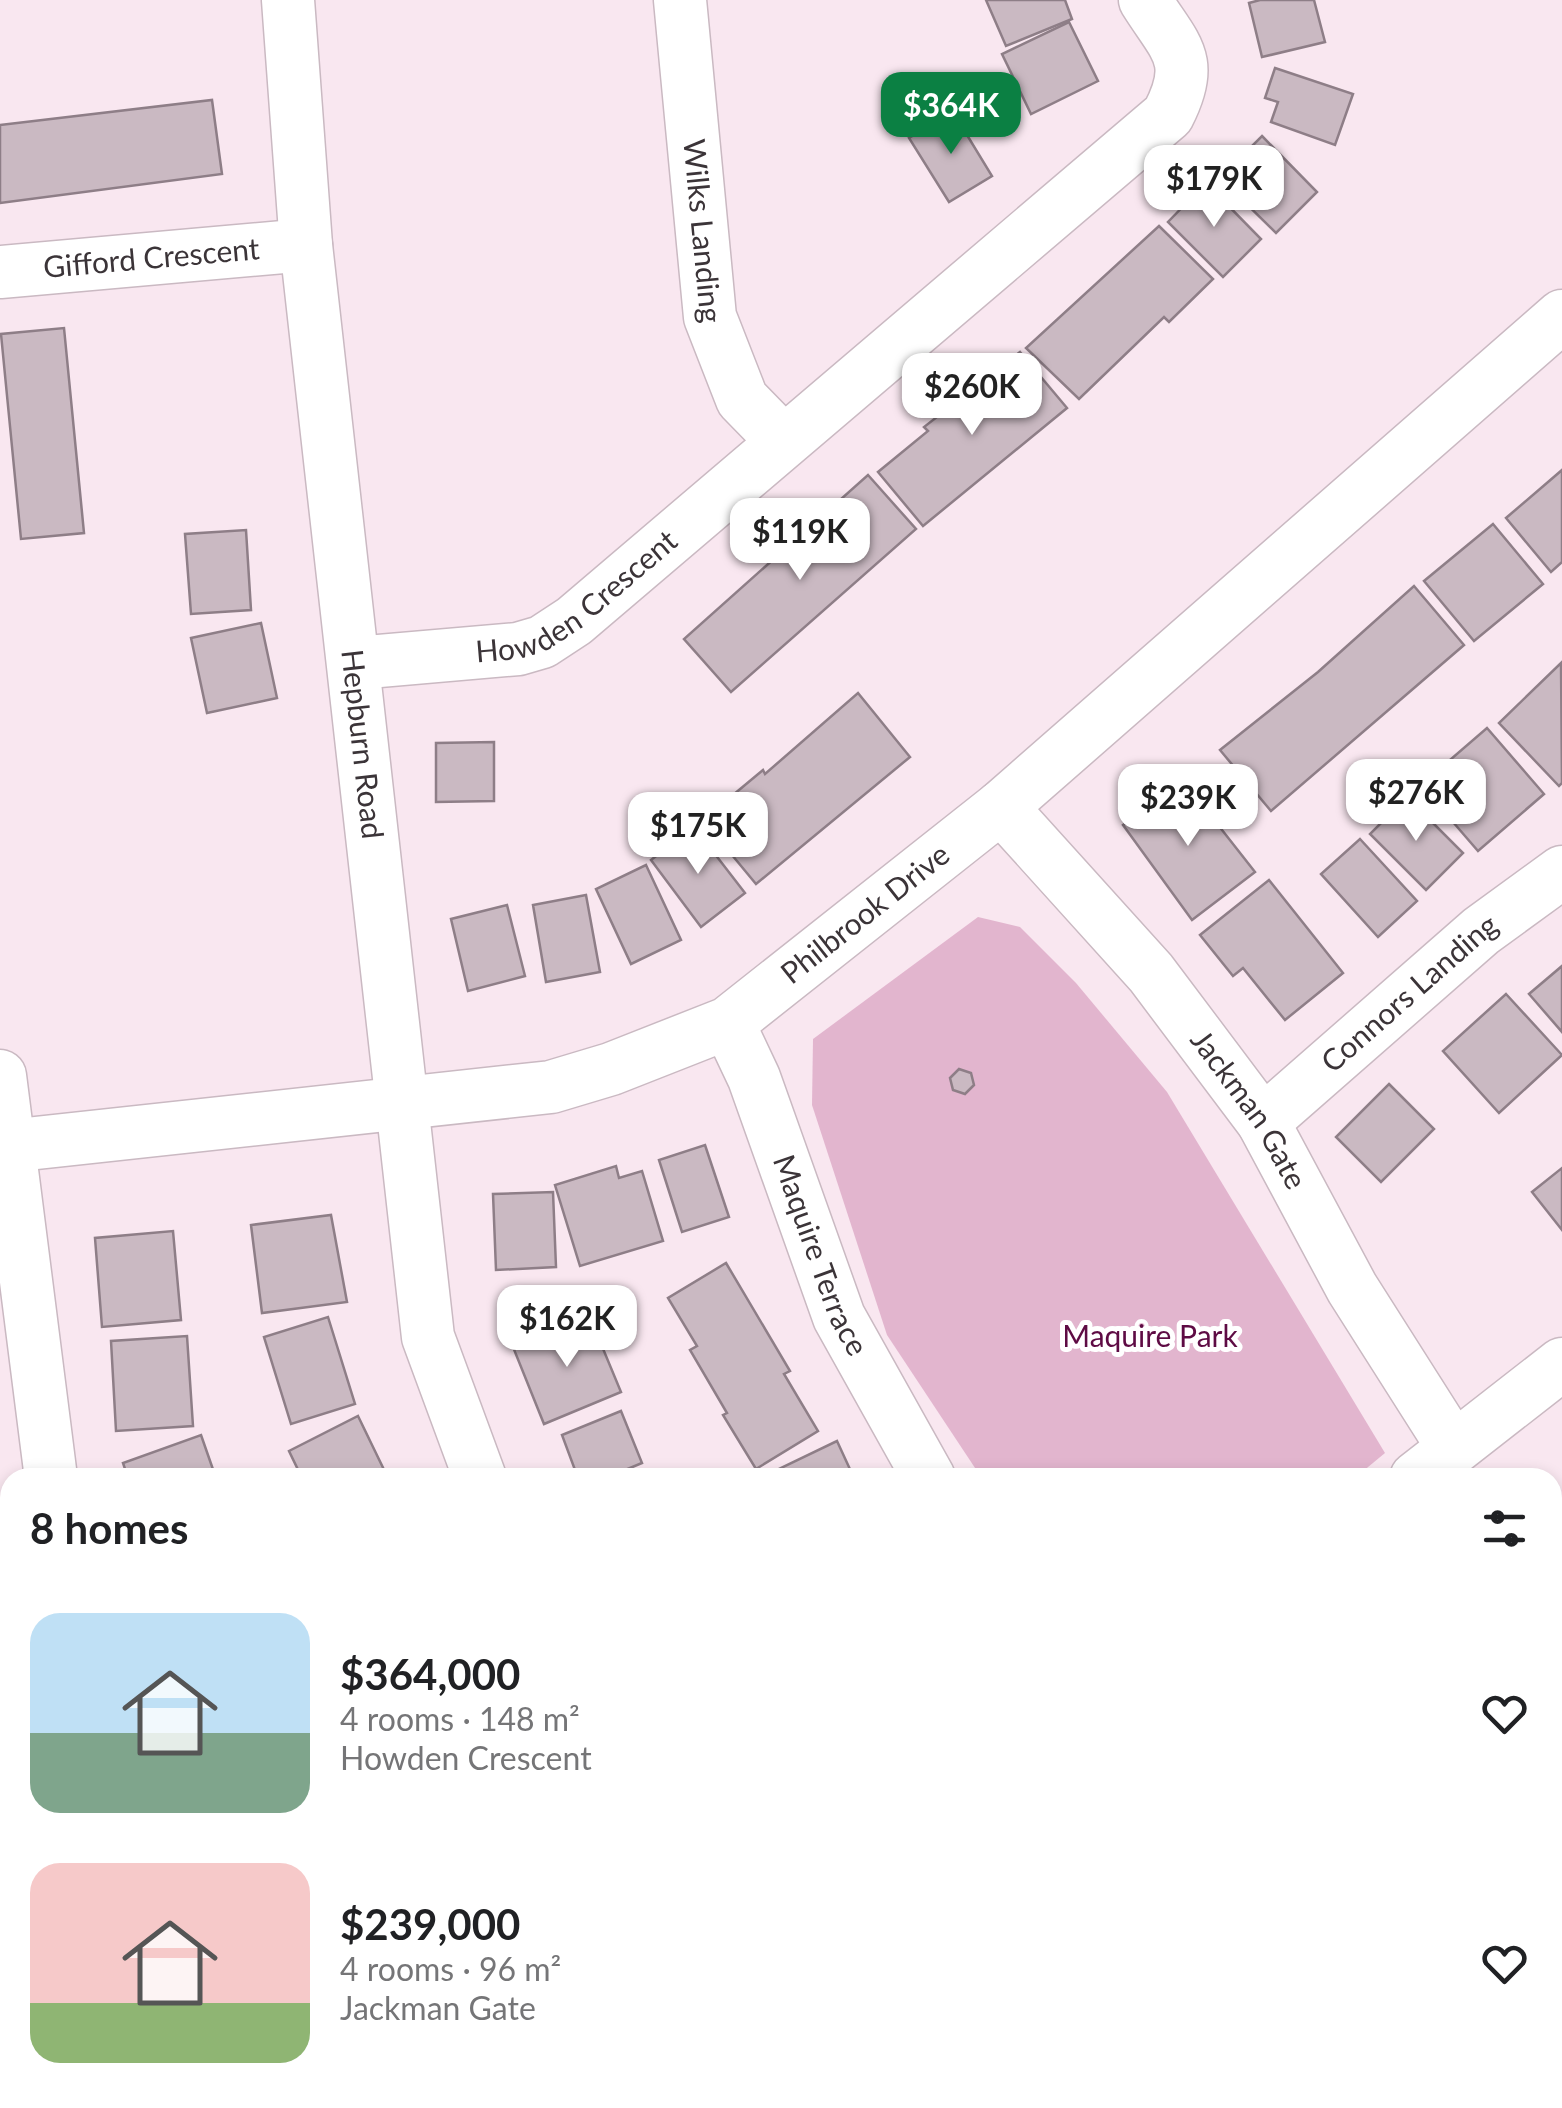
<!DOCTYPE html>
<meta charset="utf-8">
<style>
:root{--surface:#fff;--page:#f6f6f6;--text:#202124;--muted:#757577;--accent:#0b8043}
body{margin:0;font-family:Lato,sans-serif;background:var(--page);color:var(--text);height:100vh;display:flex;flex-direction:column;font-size:38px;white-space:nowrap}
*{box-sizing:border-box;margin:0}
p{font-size:32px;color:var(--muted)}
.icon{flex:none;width:55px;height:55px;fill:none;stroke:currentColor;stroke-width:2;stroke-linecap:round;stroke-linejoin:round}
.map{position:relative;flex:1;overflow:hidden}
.panel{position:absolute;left:0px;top:1468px;width:1562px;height:642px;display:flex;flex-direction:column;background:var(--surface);border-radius:30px 30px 0 0;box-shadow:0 5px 15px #0003}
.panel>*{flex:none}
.price{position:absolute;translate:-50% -85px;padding:0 22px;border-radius:20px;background:#fff;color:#222;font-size:32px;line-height:65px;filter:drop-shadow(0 2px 5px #0008)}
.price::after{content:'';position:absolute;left:50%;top:60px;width:30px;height:22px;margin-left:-15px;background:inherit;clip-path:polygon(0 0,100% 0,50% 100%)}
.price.selected{background:var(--accent);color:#fff}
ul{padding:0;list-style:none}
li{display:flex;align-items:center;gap:30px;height:250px;padding:0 30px}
li span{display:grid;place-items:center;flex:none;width:280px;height:200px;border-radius:30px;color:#555}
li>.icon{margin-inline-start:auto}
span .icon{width:120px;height:120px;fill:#fffc;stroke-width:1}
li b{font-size:42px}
h2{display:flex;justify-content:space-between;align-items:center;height:120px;padding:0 30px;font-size:42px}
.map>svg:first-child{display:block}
.green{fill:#e2b5ce}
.building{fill:#cab9c2;stroke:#8e7e87;stroke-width:2.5}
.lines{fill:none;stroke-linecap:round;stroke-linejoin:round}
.minor-casing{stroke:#cab9c2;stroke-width:55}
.minor{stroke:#fff;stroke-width:52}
.labels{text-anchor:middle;stroke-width:10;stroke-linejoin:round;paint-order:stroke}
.street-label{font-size:30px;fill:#3b3438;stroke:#fff}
.park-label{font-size:30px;fill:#5e0b44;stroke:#fff}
</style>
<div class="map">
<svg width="1562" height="2108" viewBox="0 0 1562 2108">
<rect width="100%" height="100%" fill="#f9e7f0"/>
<polygon class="green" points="978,917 1020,927 1076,983 1167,1092 1385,1453 1356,1477 981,1477 887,1335 812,1105 813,1039"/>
<g class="building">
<polygon points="986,0 1065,0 1072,19 1006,46"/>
<polygon points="1260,0 1314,0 1325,42 1262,57 1249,3"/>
<polygon points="1069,22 1098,81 1031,114 1002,54"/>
<polygon points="1275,68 1353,94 1335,145 1271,122 1278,102 1265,98"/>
<polygon points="212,100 222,174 0,203 0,125"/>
<polygon points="953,112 992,176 949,202 909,138"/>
<polygon points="1262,136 1317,192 1276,233 1220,178"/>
<polygon points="1206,183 1261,239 1223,277 1168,222"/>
<polygon points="1159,226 1213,279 1169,322 1164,317 1079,399 1026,348"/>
<polygon points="64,328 84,533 21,539 1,334"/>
<polygon points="1020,352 1067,408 923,526 878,472 928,431 924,427"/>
<polygon points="1562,470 1562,562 1551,572 1506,518"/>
<polygon points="868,475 916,529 731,692 684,639"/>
<polygon points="1493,524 1543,584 1474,641 1424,581"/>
<polygon points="246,530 251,610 191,614 185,534"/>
<polygon points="1414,586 1464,645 1271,811 1220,750 1318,672"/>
<polygon points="261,623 277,698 207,713 191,638"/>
<polygon points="1561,663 1562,783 1559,786 1499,723"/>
<polygon points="858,693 910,757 756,884 703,820 763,770 765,774"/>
<polygon points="1487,728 1544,794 1478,851 1421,785"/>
<polygon points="494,742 494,801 436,802 436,743"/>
<polygon points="1182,779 1255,872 1192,920 1123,825"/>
<polygon points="1407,797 1463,853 1426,890 1370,834"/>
<polygon points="694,827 745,893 701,927 651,860"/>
<polygon points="1360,839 1417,901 1378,937 1321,874"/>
<polygon points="646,865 681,940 631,964 596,889"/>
<polygon points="1269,880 1343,973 1285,1020 1243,968 1233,976 1200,935"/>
<polygon points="586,895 600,972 546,982 533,905"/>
<polygon points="507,905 525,976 468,991 451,919"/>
<polygon points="1562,966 1562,1032 1529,994"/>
<polygon points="1506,994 1562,1055 1499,1113 1443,1051"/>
<polygon points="959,1069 971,1073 974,1085 965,1094 953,1090 950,1078"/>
<polygon points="1389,1084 1434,1129 1381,1182 1336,1137"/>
<polygon points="705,1145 729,1217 682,1232 659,1160"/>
<polygon points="616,1166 619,1178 642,1171 663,1241 580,1266 555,1185"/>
<polygon points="1562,1168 1562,1230 1532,1192"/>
<polygon points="553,1192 556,1267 496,1270 493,1194"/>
<polygon points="331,1215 347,1302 262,1313 251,1225"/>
<polygon points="173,1231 181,1320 102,1327 95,1238"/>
<polygon points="726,1263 790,1371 784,1374 818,1431 756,1469 723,1415 727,1413 690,1350 697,1346 668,1298"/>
<polygon points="589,1315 621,1392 544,1424 513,1347"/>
<polygon points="328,1317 355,1404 291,1424 264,1337"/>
<polygon points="187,1336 193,1426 116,1431 111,1341"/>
<polygon points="621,1411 642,1463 606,1478 578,1478 562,1435"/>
<polygon points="358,1416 388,1478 302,1478 289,1451"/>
<polygon points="201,1435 216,1478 128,1478 123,1463"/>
<polygon points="837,1441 854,1478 760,1478"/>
<polygon points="0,1551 10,1568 10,1636 0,1642"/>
<polygon points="10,1659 10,1752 0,1734 0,1665"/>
</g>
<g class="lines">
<g class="minor-casing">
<g id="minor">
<path id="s1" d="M288,0l18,245 122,1092 52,141"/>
<path id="s2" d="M680,0l30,317 32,82 40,41"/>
<path id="s3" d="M0,272l306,-27"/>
<path id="s4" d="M356,663l162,-14 24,-7 32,-21 594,-506c29,-56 7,-67 -23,-115"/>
<path id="s5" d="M1001,807l150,166 112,149 89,166 101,159"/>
<path id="s6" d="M728,1023l26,55 85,239 90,161"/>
<polyline points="0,1076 51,1478"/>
<path id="s7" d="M1263,1122l218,-191 81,-59"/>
<path id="s8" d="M0,1147l551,-60 60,-18 117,-46 273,-216 561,-491"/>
<polyline points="1416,1478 1562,1364"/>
<polyline points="253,2100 255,2108"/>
<polyline points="836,2100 841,2108"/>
<polyline points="1285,2100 1290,2108"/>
<polyline points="699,2108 712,2100"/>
</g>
</g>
<use href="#minor" class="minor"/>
</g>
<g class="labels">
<g class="street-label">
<text dy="10" stroke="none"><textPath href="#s2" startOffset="232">Wilks Landing</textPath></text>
<text dy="10" stroke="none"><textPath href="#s3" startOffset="152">Gifford Crescent</textPath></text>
<text dy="10" stroke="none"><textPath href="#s4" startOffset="238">Howden Crescent</textPath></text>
<text dy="10" stroke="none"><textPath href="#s1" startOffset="748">Hepburn Road</textPath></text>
<text dy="10" stroke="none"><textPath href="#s8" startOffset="918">Philbrook Drive</textPath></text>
<text dy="10" stroke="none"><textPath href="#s7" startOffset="195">Connors Landing</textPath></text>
<text dy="10" stroke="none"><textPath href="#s5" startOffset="392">Jackman Gate</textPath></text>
<text dy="10" stroke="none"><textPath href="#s6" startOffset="250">Maquire Terrace</textPath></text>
</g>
<g class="park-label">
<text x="1150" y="1347">Maquire Park</text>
</g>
</g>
</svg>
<b class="price selected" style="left:951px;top:157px">$364K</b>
<b class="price" style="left:1214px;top:230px">$179K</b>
<b class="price" style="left:972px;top:438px">$260K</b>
<b class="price" style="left:800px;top:583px">$119K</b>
<b class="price" style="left:1416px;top:844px">$276K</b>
<b class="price" style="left:1188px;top:849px">$239K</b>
<b class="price" style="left:698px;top:877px">$175K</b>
<b class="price" style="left:567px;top:1370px">$162K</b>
<section class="panel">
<h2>8 homes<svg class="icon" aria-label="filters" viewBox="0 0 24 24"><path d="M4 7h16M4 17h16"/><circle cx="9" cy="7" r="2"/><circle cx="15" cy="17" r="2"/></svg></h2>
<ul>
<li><span style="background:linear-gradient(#bfe0f5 60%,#7fa58c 0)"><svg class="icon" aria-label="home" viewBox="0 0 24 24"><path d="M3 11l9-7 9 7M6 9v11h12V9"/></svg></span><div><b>$364,000</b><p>4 rooms · 148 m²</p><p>Howden Crescent</p></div><svg class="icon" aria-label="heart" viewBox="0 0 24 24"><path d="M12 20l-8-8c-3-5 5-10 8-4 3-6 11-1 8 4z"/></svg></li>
<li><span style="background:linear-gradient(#f6c9c9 70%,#8fb573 0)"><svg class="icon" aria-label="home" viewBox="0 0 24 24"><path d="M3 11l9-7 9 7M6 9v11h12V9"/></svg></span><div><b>$239,000</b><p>4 rooms · 96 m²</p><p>Jackman Gate</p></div><svg class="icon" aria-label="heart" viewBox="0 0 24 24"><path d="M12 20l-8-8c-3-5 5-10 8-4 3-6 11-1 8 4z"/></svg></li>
</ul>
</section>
</div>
